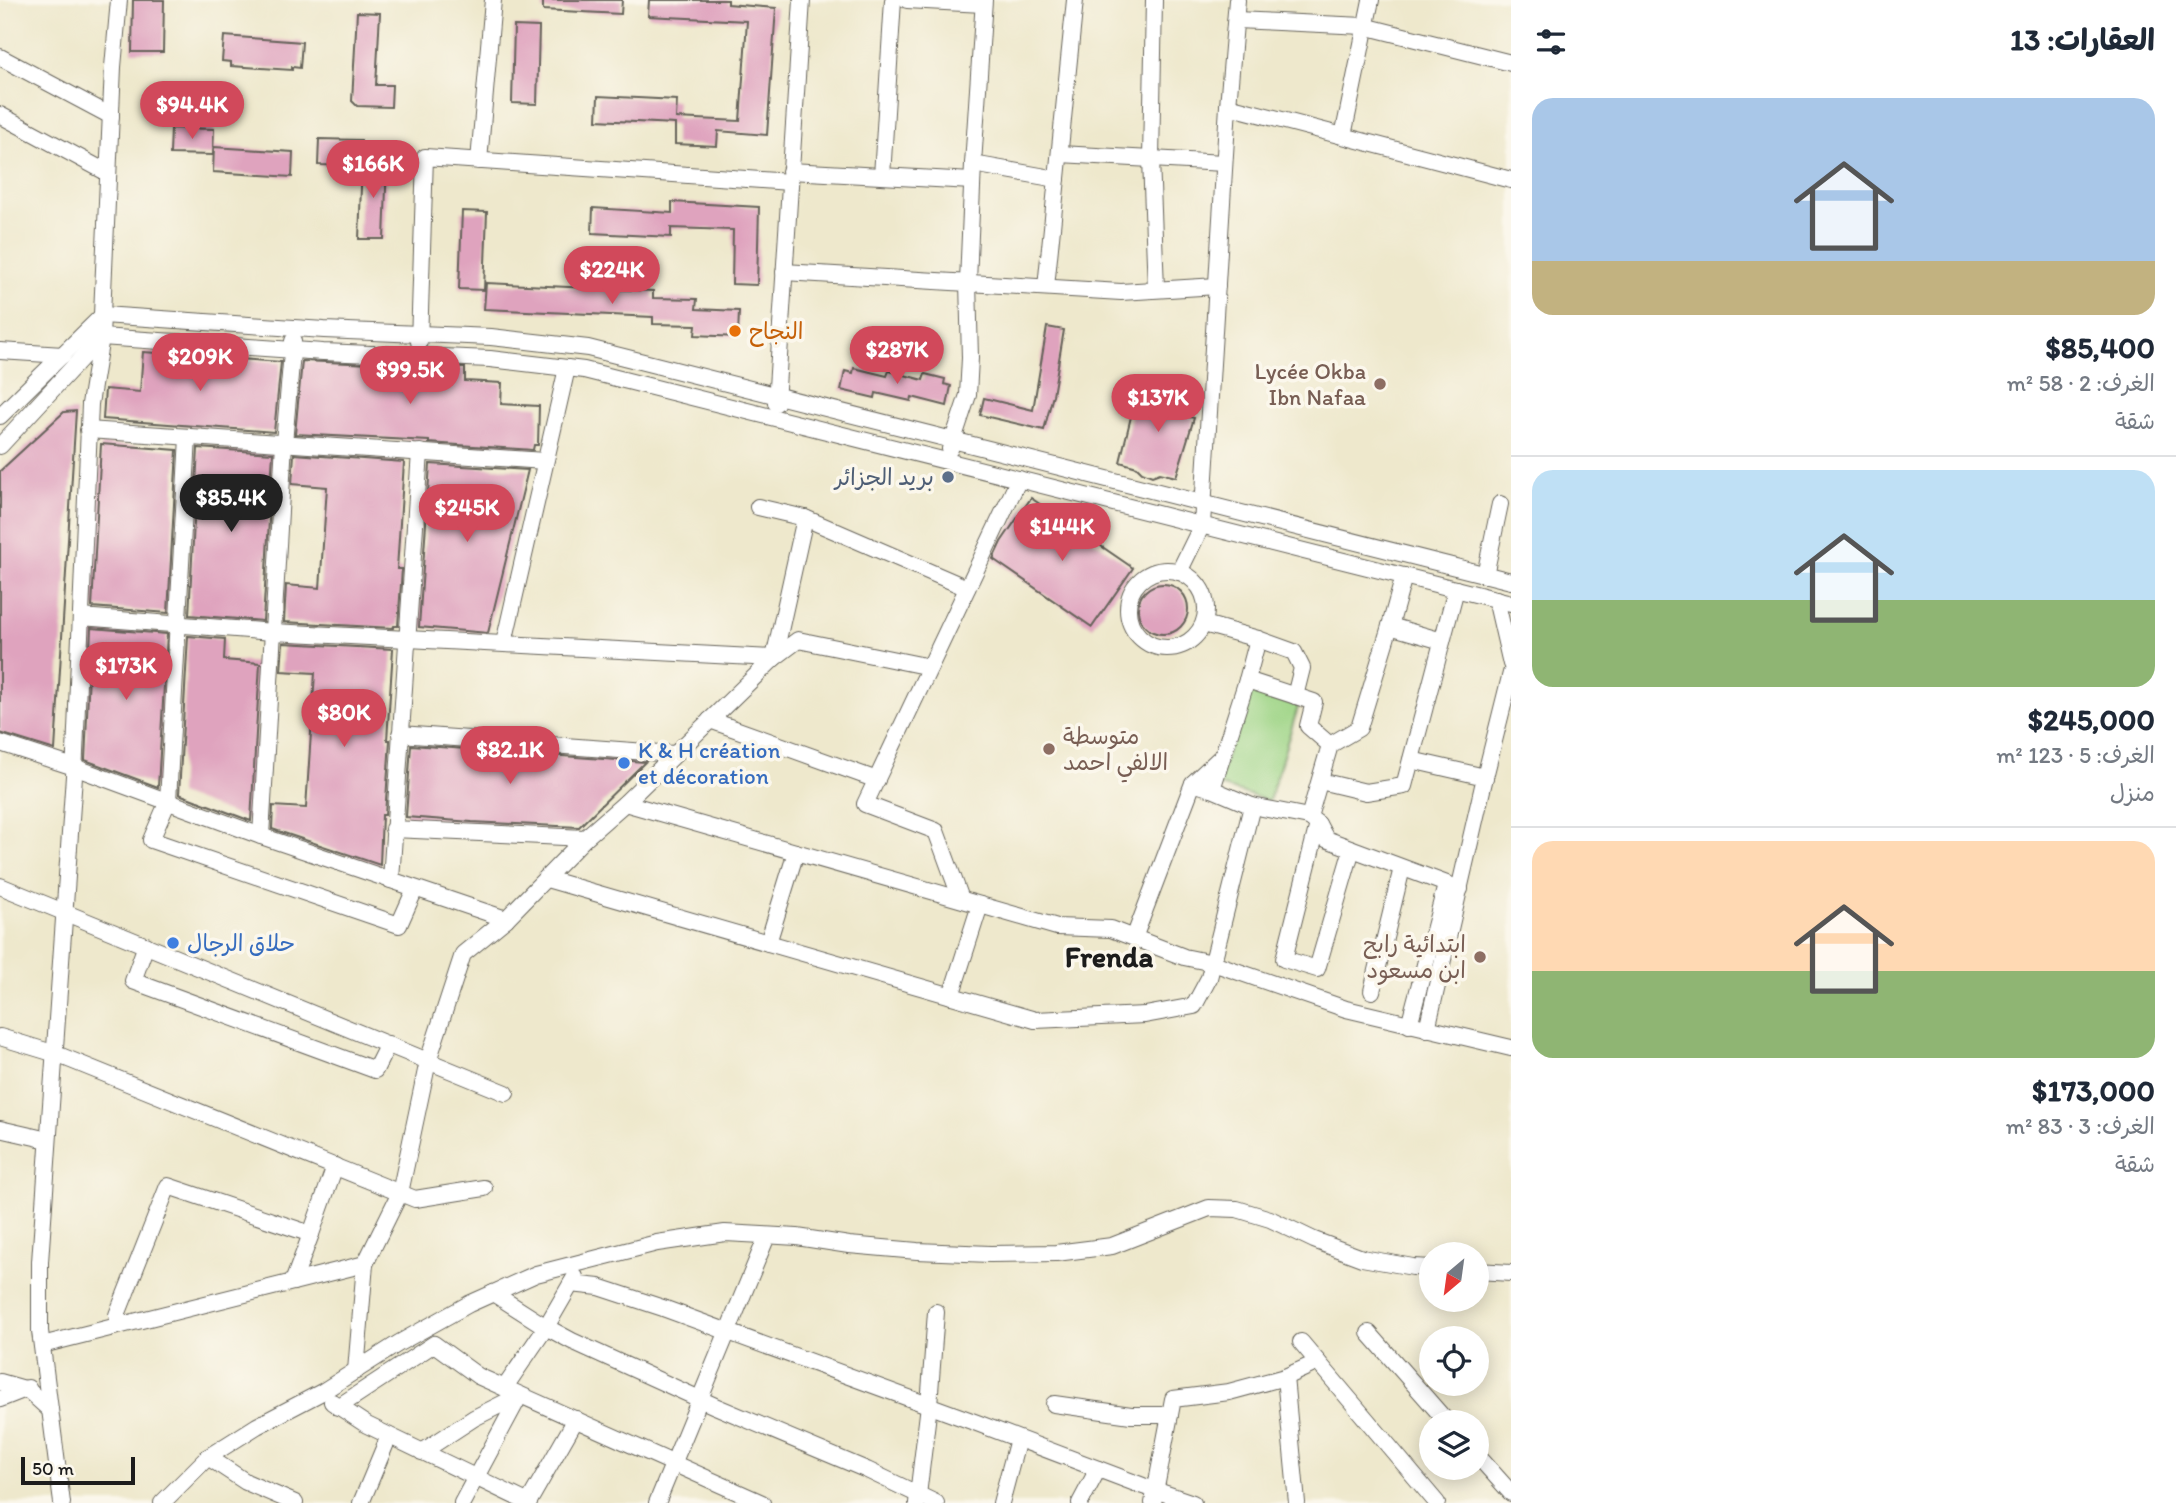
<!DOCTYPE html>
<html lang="ar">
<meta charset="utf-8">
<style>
:root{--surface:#fff;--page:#f6f6f7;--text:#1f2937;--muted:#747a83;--line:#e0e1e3;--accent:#d1495b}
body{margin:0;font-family:Itim,"Playpen Sans Arabic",sans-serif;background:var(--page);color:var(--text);direction:rtl;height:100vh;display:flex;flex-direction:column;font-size:26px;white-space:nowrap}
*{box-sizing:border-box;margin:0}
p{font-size:23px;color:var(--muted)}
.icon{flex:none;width:38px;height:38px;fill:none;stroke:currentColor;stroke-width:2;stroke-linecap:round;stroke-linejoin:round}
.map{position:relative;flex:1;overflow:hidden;direction:ltr}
.panel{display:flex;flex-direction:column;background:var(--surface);width:665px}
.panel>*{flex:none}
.needle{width:46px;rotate:209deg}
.fabs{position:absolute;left:1419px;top:1242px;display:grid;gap:14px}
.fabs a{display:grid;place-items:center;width:70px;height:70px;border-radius:50%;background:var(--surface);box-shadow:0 4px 18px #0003;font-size:35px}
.scale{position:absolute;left:21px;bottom:18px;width:114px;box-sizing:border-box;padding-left:7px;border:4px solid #1c1c1c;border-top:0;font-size:19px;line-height:24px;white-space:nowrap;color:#1c1c1c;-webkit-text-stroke:5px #fbf7ec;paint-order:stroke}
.price{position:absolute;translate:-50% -60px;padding:0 16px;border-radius:24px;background:var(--accent);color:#fff;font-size:23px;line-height:46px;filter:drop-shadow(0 2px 4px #0008)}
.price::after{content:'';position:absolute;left:50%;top:42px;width:21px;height:16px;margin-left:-10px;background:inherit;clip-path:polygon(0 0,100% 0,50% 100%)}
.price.active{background:#222;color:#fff}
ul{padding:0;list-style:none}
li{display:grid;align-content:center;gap:14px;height:371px;padding:0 21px}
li+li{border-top:2px solid var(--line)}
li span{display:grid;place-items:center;height:217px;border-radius:21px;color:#555}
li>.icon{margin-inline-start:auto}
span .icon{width:126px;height:126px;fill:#fffc;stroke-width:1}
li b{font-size:30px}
h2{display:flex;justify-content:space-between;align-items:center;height:84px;padding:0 21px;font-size:30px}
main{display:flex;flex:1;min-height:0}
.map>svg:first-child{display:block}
.garden{fill:#9dd485;stroke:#5c7850;stroke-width:2}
.building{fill:#dfa3be}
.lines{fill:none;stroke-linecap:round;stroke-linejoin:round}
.minor-casing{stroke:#66635a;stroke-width:18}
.minor{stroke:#fff;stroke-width:16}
.food-dot{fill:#e8710a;stroke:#fbf7ec;stroke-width:2.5}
.education-dot{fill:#8d6e63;stroke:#fbf7ec;stroke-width:2.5}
.service-dot{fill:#5c6f8a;stroke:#fbf7ec;stroke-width:2.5}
.shop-dot{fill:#3f7fe0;stroke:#fbf7ec;stroke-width:2.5}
.labels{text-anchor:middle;stroke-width:7;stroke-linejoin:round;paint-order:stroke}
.food-label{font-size:23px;fill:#c56008;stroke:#fbf7ec;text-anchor:start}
.education-label{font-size:23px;fill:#785e54;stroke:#fbf7ec;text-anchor:end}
.service-label{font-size:23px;fill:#4e5e75;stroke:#fbf7ec;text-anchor:end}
.shop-label{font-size:23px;fill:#366cbe;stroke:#fbf7ec;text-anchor:start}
.district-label{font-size:30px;font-weight:bold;fill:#1c1c1c;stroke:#fbf7ec}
</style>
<main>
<section class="panel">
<h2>العقارات: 13<svg class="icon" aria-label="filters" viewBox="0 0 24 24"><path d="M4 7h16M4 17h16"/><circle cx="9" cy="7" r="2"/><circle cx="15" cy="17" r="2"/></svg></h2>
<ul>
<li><span style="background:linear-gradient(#a9c7e8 75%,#c2b280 0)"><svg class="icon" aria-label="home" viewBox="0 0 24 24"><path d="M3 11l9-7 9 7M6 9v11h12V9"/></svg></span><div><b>$85,400</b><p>الغرف: 2 · 58 m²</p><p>شقة</p></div></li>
<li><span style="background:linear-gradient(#bfe0f5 60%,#8fb573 0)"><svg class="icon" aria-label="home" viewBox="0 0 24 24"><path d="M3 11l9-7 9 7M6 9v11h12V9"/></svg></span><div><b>$245,000</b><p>الغرف: 5 · 123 m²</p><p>منزل</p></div></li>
<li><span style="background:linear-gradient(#ffd9b3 60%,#8fb573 0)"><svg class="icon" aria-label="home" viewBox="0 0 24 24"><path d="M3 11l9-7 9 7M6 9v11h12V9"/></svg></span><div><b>$173,000</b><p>الغرف: 3 · 83 m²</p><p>شقة</p></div></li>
</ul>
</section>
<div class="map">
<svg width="1511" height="1503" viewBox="0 0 1511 1503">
<rect width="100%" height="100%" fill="#fbf7ec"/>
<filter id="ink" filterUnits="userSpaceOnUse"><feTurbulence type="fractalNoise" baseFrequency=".0143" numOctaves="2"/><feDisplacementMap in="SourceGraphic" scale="14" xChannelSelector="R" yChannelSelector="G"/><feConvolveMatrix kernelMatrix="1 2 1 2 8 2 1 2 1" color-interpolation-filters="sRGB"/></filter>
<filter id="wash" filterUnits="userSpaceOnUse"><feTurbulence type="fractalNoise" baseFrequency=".00686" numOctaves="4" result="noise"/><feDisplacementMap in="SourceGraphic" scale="28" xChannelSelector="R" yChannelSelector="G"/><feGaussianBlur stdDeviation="1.57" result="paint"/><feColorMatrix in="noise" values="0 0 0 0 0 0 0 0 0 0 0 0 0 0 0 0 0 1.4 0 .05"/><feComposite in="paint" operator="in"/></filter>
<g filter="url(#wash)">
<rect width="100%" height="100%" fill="#eee8cc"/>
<polygon class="garden" points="1248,688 1299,704 1269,801 1217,785"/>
<g id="blocks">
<g class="building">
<polygon points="133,0 164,0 163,52 132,52"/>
<polygon points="543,0 622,0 621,14 543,10"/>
<polygon points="649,0 728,0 728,4 776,8 767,135 718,131 717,146 675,144 675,124 597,120 598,96 677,100 676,118 740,121 747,21 648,16"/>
<polygon points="357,12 380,13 376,85 392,85 391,107 357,106 352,101"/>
<polygon points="514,26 539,27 537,104 512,103"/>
<polygon points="224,36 302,42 300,68 292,67 292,70 231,66 231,62 222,61"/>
<polygon points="171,128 214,129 213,155 170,154"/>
<polygon points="319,139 361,140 361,166 318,165"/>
<polygon points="214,147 293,152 292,177 213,172"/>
<polygon points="362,161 387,162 384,239 359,239"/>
<polygon points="672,202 759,207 757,285 732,284 733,230 671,228 671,237 592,233 593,208 672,213"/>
<polygon points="462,211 487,212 484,290 459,289"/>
<polygon points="486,283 653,291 653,298 697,299 696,309 739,311 738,337 695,335 696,325 653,324 653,317 484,309"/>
<polygon points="1047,327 1064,330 1053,395 1044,430 980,415 984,398 1033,410"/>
<polygon points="143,352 281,362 274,432 103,419 105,389 140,392"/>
<polygon points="302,361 465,368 465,381 502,383 501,404 539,406 538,445 534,445 533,450 429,443 429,441 295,434"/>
<polygon points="854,368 887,376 889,371 923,380 925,374 945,379 944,384 951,386 947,406 912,397 911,401 876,393 875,398 841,390 845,371 853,373"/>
<polygon points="1160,389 1191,400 1185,416 1194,418 1176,477 1160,473 1152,476 1142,472 1137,467 1120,462 1136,396 1157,399"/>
<polygon points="76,411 55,750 0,733 0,471 64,412"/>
<polygon points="101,444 177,450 168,613 92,607"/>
<polygon points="198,448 273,453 263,621 189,615"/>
<polygon points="294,454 404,462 397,569 402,569 398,626 394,626 393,628 284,622 286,585 320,588 327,487 292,484"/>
<polygon points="430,464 528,470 488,633 419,627"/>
<polygon points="1031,498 1133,568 1092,627 993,559 1001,542"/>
<circle cx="1163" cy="609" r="25"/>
<polygon points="91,628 167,634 158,787 85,760"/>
<polygon points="188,636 225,639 224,660 260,663 251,821 179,794"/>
<polygon points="283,643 393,649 387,740 390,740 385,815 382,815 380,865 272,829 273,806 306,808 315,673 281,671"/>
<polygon points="411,745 645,762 579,827 472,822 406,817"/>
</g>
</g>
</g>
<g filter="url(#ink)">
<use href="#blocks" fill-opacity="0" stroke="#66635a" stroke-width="2"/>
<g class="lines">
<g class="minor-casing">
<g id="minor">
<polyline points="907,0 983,4"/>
<polyline points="1154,0 1151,159 1156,289"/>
<polyline points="1236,20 1364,26 1511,63"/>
<polyline points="0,57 111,116"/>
<polyline points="1228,106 1511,180"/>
<polyline points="0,115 108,173"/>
<polyline points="1343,136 1371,0"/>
<polyline points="1060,154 1224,163"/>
<polyline points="479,161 493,0"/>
<polyline points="973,164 1057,179"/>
<polyline points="790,171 972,181"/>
<polyline points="882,176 893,0"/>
<polyline points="784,272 1121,292 1217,286"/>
<polyline points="1046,287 1075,0"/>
<polyline points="419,342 425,157 790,182"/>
<polyline points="0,351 63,355"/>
<polyline points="776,403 802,0"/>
<polyline points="0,416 103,315 324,330 491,337 588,348 1511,581"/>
<polyline points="88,430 545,461"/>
<polyline points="188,437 168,801 151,840 399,925 415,889"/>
<polyline points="0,446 101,337 323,352 490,359 584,370 1511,603"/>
<polyline points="950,449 968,395 970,358 968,282 973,164 984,0"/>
<polyline points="758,507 805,518 967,588"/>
<circle cx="1167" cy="609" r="39"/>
<polyline points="1179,572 1202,525 1228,106 1237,0"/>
<polyline points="1485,575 1500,504"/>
<polyline points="1404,576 1390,626 1442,641"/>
<polyline points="1496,599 1511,664"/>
<polyline points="81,617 273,632 774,658 798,640 930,667"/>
<polyline points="1204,624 1258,639 1247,680 1314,702 1308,726 1330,745"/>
<polyline points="1390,626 1359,728 1330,745 1309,817 1318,824 1326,839 1460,889"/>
<polyline points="1258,639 1294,652 1302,668 1295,696"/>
<polyline points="504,643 567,368"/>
<polyline points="710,720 877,780"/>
<polyline points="400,734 674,754"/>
<polyline points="0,743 74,767 261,836 506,919"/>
<polyline points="1411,760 1485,777 1511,673"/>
<polyline points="1320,781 1366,792 1404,786 1456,589"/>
<polyline points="1193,783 1212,789 1247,680"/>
<polyline points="1212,789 1252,806 1309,817"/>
<polyline points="625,803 1057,927 1111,929 1184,957 1213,963 1346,1009 1511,1048"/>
<polyline points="1318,824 1284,959 1317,969 1352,849"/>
<polyline points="393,829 585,838"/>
<polyline points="261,836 284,443 293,341"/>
<polyline points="547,879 1035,1020 1145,1015 1194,1006 1209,978 1252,806"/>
<polyline points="391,880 420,452"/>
<polyline points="0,886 506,1093"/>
<polyline points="961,899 936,831 865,804 1019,479"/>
<polyline points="1134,938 1193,783 1223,755"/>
<polyline points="768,943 796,852"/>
<polyline points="146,945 133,981 375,1070 388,1044"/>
<polyline points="1372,991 1402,868"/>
<polyline points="951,996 980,905"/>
<polyline points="1409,1025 1446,885"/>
<polyline points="1427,1029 1485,777"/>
<polyline points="0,1037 56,1054 415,1199 484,1188"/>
<polyline points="0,1129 48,1140"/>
<polyline points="1477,1271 1511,1273"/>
<polyline points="293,1282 311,1234"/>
<polyline points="571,1284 599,1287 663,1308 977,1423 1143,1486 1193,1503"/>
<polyline points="493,1293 546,1327 572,1341 715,1406 867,1470 936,1503"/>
<polyline points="120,1325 117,1315 168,1186 311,1234 335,1166"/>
<polyline points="1369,1333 1448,1423"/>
<polyline points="1301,1342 1437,1503"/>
<polyline points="42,1345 365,1264"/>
<polyline points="356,1371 365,1264 400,1193 428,1061 463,954 506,919 585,838 625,803 774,658 805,518"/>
<polyline points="1285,1377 1297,1503"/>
<polyline points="0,1382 28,1390 50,1410"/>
<polyline points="505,1387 546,1327 575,1277"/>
<polyline points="0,1399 28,1388"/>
<polyline points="332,1402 367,1425 529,1503"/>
<polyline points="1054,1404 1131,1415 1170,1415"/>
<polyline points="338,1407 434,1344 478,1376 762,1503"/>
<polyline points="422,1452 474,1418 520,1395"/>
<polyline points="1477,1455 1511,1493"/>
<polyline points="208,1457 246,1482 295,1503"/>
<polyline points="62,1503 40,1331 40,1262 74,776 90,404 101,337 113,67 119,0"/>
<polyline points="162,1503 208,1457 257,1426 322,1392 399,1343 469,1304 536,1274 657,1243 725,1233 797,1237 849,1245 917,1251 990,1254 1056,1253 1112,1246 1209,1208 1237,1209 1270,1219 1314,1240 1362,1258 1413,1267 1432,1268"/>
<polyline points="361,1503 389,1436"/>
<polyline points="462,1503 520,1395"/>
<polyline points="528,1503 576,1419"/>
<polyline points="657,1503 767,1236"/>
<polyline points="917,1503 929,1405 936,1312"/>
<polyline points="1001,1503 1018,1439"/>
<polyline points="1080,1503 1098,1469"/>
<polyline points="1153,1503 1173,1399 1229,1392 1285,1377 1318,1362"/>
</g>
</g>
<use href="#minor" class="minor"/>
</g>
</g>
<circle class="food-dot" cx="735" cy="331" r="7"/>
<g class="education-dot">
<circle cx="1380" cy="384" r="7"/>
<circle cx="1049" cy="749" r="7"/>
<circle cx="1480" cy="957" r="7"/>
</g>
<circle class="service-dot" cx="948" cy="477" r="7"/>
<g class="shop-dot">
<circle cx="624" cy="763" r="7"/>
<circle cx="173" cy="943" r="7"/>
</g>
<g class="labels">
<g class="food-label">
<text x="749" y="339">النجاح</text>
</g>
<g class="education-label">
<text x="1366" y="379">Lycée Okba<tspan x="1366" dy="26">Ibn Nafaa</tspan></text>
<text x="1063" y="744" text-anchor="start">متوسطة<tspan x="1063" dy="26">الالفي احمد</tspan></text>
<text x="1466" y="952">ابتدائية رابح<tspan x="1466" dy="26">ابن مسعود</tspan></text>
</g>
<g class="service-label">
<text x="934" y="485">بريد الجزائر</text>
</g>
<g class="shop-label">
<text x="638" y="758">K &amp; H création<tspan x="638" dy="26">et décoration</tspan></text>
<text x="187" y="951">حلاق الرجال</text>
</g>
<g class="district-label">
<text x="1109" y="967">Frenda</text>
</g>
</g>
</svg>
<div class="fabs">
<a><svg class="needle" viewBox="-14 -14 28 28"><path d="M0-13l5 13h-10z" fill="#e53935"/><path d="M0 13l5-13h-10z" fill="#747a83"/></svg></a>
<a><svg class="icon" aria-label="locate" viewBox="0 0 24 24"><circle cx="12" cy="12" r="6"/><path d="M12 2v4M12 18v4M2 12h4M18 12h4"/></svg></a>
<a><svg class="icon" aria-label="layers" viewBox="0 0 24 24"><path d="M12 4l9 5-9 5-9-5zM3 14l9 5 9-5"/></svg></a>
</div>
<div class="scale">50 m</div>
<b class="price" style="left:192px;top:141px">$94.4K</b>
<b class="price" style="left:373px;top:200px">$166K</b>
<b class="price" style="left:612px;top:306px">$224K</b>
<b class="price" style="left:897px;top:386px">$287K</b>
<b class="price" style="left:200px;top:393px">$209K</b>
<b class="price" style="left:410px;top:406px">$99.5K</b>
<b class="price" style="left:1158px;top:434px">$137K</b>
<b class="price active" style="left:231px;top:534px">$85.4K</b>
<b class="price" style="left:467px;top:544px">$245K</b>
<b class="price" style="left:1062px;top:563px">$144K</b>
<b class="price" style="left:126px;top:702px">$173K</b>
<b class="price" style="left:344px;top:749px">$80K</b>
<b class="price" style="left:510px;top:786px">$82.1K</b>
</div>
</main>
